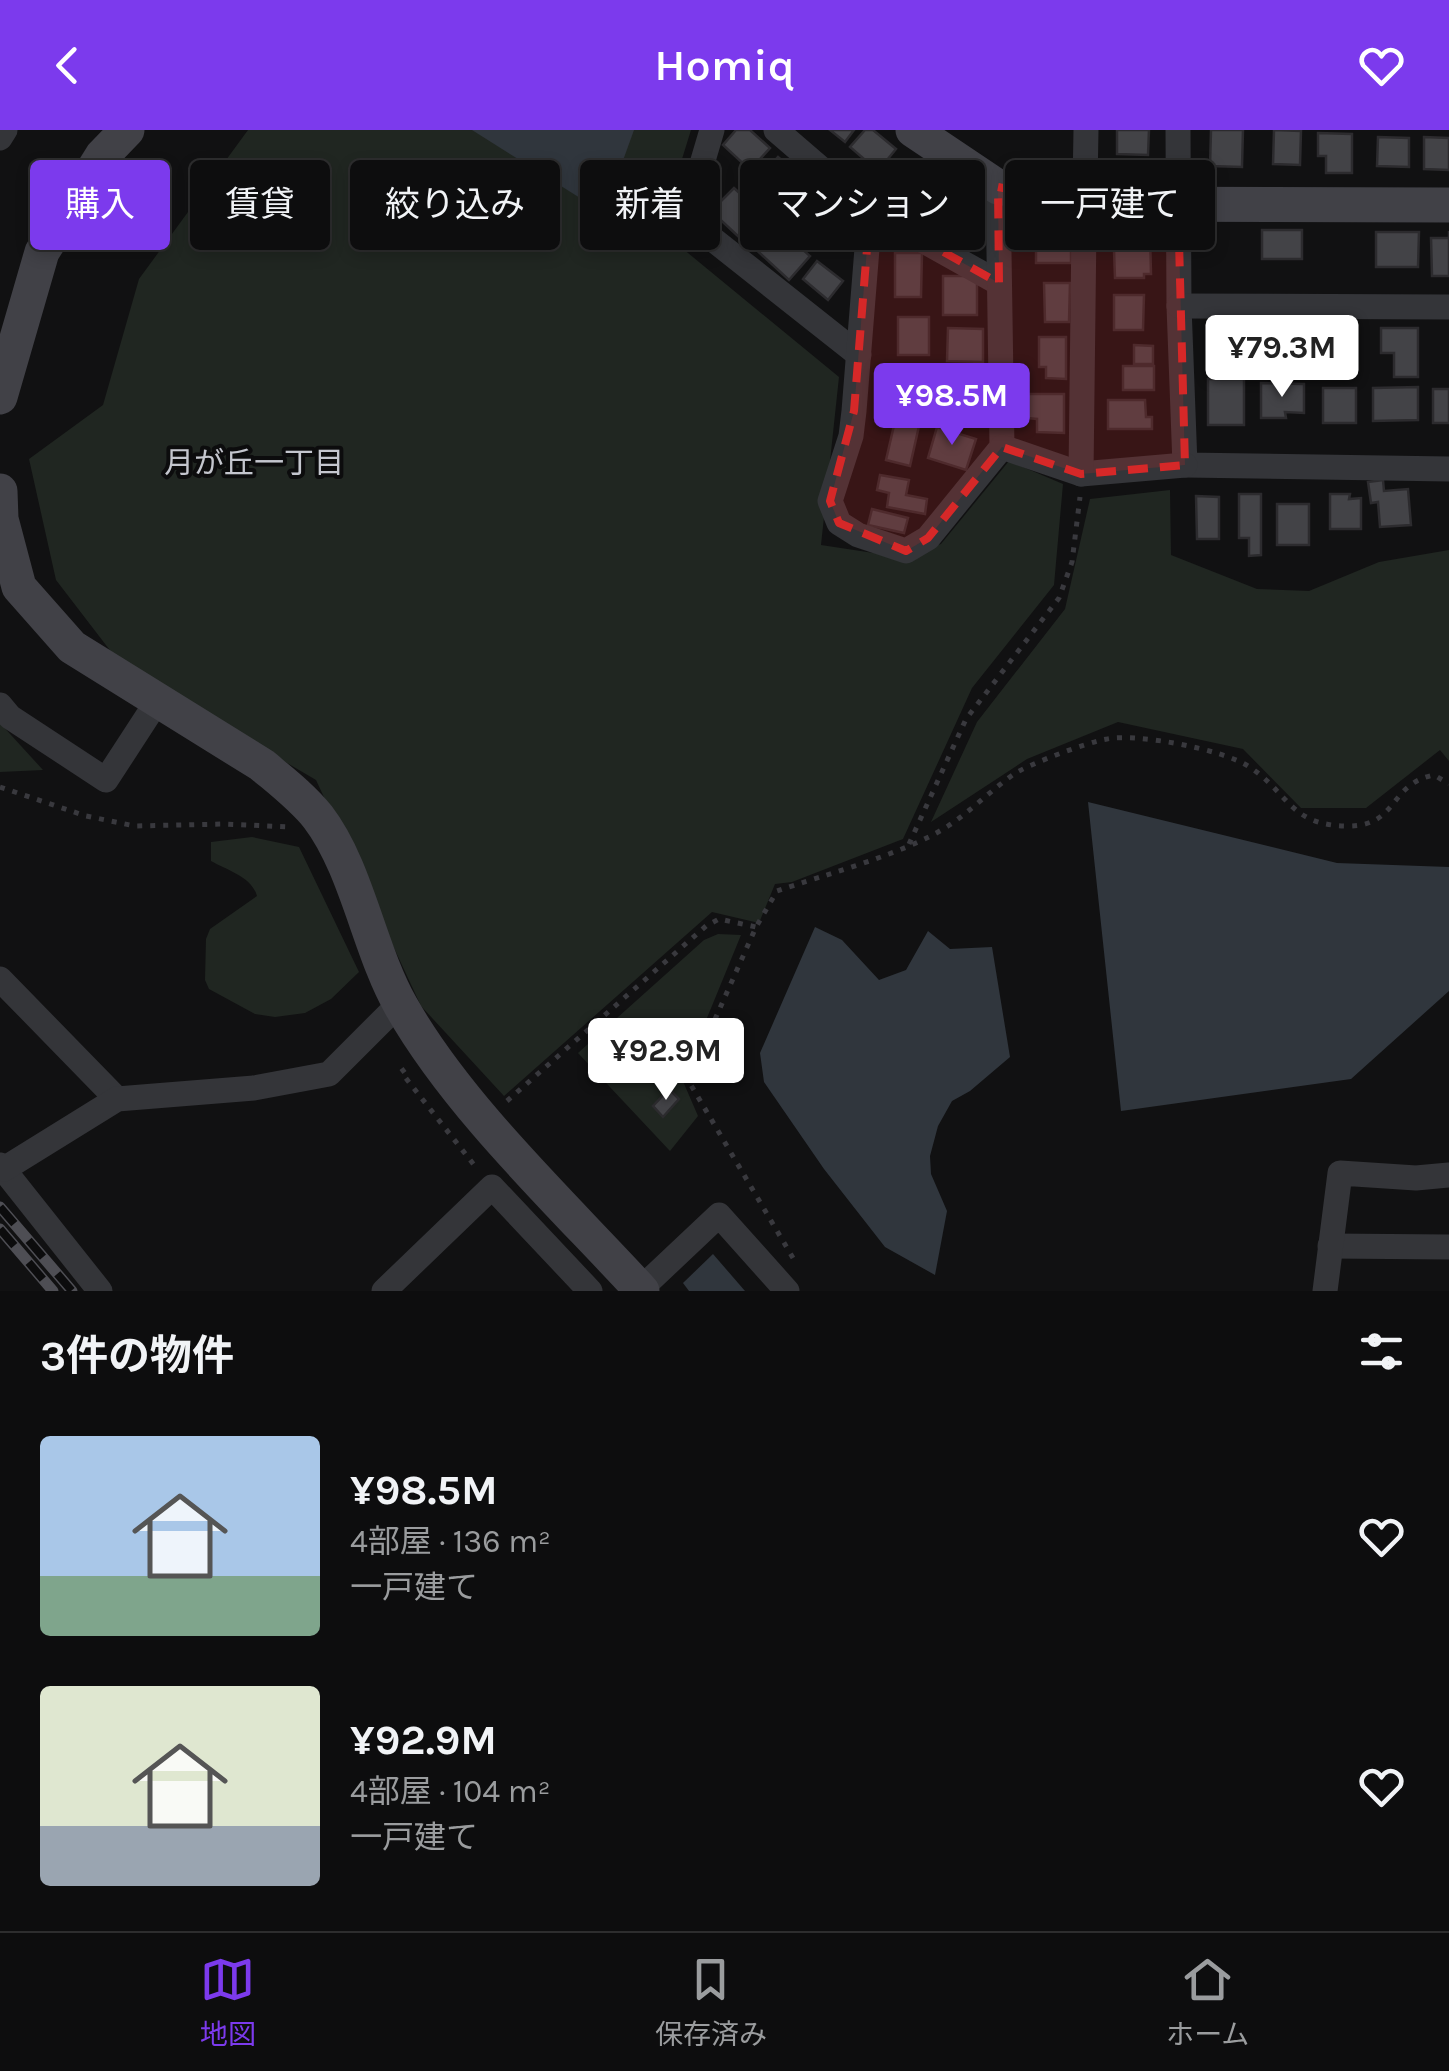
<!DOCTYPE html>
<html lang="ja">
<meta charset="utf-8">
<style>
:root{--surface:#0d0d0e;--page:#161617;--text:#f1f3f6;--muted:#9a9c9e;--line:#2d2d2e;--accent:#7c3aed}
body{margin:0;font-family:Karla,"Noto Sans JP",sans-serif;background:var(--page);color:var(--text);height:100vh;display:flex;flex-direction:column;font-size:38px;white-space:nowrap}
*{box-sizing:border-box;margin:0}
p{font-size:32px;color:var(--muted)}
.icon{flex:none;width:55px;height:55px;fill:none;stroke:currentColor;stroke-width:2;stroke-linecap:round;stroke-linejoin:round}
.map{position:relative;height:1161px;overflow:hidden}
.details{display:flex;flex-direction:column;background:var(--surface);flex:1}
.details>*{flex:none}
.banner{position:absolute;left:30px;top:30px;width:1390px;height:90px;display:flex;gap:20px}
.price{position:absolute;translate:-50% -85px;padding:0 22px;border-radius:10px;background:#fff;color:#222;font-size:32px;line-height:65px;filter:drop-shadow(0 2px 5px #0008)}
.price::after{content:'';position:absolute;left:50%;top:60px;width:30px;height:22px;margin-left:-15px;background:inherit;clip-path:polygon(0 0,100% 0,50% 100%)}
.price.current{background:var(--accent);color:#fff}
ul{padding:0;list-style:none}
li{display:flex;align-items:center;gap:30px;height:250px;padding:0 40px}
li span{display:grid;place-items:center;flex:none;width:280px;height:200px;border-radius:10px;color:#555}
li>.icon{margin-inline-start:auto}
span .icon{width:120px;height:120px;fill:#fffc;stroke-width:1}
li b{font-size:42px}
h2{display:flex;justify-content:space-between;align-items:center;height:120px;padding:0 40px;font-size:42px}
.pill{padding:0 35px;border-radius:10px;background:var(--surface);box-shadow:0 5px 15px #0003,0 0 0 2px var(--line);font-size:35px;line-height:90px}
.pill.current{background:var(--accent);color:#fff}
header{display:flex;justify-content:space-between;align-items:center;height:130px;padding:0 40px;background:var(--accent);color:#fff;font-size:45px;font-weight:600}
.tabs{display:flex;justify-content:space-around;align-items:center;height:140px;border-top:2px solid var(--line);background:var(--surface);font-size:28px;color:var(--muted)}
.tabs a{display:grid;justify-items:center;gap:5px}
.tabs .current{color:var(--accent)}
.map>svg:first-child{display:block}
.green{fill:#202621}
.water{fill:#30363d}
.building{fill:#434347;stroke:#2c2b2e;stroke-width:2.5}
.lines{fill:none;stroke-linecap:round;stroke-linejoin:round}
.path{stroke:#39393e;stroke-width:5;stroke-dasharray:5 8;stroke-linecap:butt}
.street{stroke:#343539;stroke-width:25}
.secondary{stroke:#414147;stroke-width:35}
.rail-casing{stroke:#4e4e54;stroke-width:11}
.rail{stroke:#0c0c0d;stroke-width:8;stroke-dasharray:22;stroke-linecap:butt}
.marked{fill:#d62828;fill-opacity:0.2;stroke:#d62828;stroke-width:8;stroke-dasharray:20 12;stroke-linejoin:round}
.labels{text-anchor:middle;stroke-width:8;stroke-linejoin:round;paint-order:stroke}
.neighbourhood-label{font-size:30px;fill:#c4c6ce;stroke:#0c0c0d}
</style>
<header><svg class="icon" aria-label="back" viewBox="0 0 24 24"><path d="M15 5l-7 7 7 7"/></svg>Homiq<svg class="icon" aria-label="heart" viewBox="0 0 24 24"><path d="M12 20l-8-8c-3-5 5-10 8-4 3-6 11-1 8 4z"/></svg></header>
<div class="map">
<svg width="1449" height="1161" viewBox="0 0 1449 1161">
<rect width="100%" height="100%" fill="#111112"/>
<g class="green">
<polygon points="248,0 691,0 660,100 839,247 821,415 900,427 941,414 1009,331 1063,354 1054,455 972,558 903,709 792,752 775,754 759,793 712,782 504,966 421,876 316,650 122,536 56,450 29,329 103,275 139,149"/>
<polygon points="1170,360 1171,425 1257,459 1309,461 1379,432 1449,420 1449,631 1440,620 1366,678 1301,678 1243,619 1118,592 1027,629 931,692 977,592 1065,479 1090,369"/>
<polygon points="0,593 43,640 0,642"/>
<path d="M252,707l47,10 60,125 -28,27 -26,14 -30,4 -20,-3 -46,-25 -4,-9 1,-41 4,-10 47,-33c-5,-19 -30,-26 -46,-35v-19z"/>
<polygon points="718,804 741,805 682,949 698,986 670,1021 578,923 704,810"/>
</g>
<g class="water">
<polygon points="472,0 634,0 604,83"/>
<polygon points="1088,672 1337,733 1449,737 1449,861 1351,949 1121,981"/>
<polygon points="815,797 842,810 879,850 906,840 928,801 950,819 992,817 1010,927 970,961 952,971 938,996 930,1026 931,1044 947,1081 935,1145 885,1117 824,1039 764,952 760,923"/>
<polygon points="713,1124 745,1161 689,1161 683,1153"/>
</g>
<g class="building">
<polygon points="736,0 750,0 770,18 750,40 723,15"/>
<polygon points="830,0 854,0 845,12"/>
<polygon points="865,0 873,0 896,19 878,41 850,17"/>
<polygon points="1117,0 1149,0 1148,25 1117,24"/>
<polygon points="1211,0 1243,0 1242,37 1210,36"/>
<polygon points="1274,0 1301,1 1300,35 1273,34"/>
<polygon points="1318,3 1352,4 1352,43 1326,43 1326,26 1318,26"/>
<polygon points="1378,7 1409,8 1409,37 1377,36"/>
<polygon points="1424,7 1449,8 1449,40 1424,39"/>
<polygon points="778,27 807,52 786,75 758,49"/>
<polygon points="917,31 948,53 929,80 898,59"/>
<polygon points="1132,33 1160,34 1160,51 1131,50"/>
<polygon points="734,58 762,84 740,108 711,81"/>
<polygon points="954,59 988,78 976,100 942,82"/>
<polygon points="818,65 844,88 825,109 800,86"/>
<polygon points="772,92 810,126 789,150 751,115"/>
<polygon points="1045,96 1071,96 1071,133 1036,133 1036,115 1044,115"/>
<rect x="1262" y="100" width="40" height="29"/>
<polygon points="1449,101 1449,146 1432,146 1431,108 1449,108"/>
<polygon points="1376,102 1419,102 1418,137 1376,137"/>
<polygon points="1134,103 1150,103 1151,144 1144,144 1144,148 1115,148 1114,120 1134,120"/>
<polygon points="895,123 922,123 921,167 895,167"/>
<polygon points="817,131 843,151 828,170 803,149"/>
<rect x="943" y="146" width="34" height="39"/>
<polygon points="1044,153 1070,153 1069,192 1045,192"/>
<polygon points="1114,165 1144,165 1143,200 1114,200"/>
<rect x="898" y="187" width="31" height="38"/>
<polygon points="1253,187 1268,187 1268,204 1254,203"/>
<polygon points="1221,193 1246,193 1246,226 1222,226"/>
<rect x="1207" y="195" width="11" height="25"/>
<polygon points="948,198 983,199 983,232 947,231"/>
<polygon points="1381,198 1418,198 1418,247 1394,247 1394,223 1381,223"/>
<rect x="1330" y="199" width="26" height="30"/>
<rect x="1277" y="200" width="25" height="35"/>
<polygon points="1039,207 1066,207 1066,249 1046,248 1046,237 1039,237"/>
<polygon points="1134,215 1153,216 1153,234 1134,234"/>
<polygon points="899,236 928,237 928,277 899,277"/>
<rect x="1123" y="236" width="31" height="24"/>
<polygon points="942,248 963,248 962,261 970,261 969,278 941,278"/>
<rect x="1208" y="249" width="36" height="46"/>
<polygon points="1261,253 1304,254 1304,283 1285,282 1286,288 1261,288"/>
<polygon points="1418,257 1418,290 1373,291 1373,258"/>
<rect x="1323" y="258" width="33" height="35"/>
<rect x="1433" y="259" width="16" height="34"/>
<polygon points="1027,264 1064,264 1064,303 1037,302 1037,289 1027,288"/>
<polygon points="1108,270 1145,270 1146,287 1152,287 1152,299 1108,299"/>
<polygon points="895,291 919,296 910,336 886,330"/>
<polygon points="937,297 976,309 966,340 928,328"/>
<polygon points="880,345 909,350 906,365 927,369 925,384 887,377 889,363 877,360"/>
<polygon points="1383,350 1384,361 1408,359 1411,395 1380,397 1378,372 1371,373 1368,352"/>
<polygon points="1239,364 1261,364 1261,425 1249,426 1249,408 1239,408"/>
<polygon points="1330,364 1350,364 1349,369 1361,368 1361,399 1330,399"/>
<polygon points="1196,366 1219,367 1219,409 1197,409"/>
<rect x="1277" y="374" width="32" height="41"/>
<polygon points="872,379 908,388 904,403 868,395"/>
<polygon points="669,959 679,969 663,987 653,976"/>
</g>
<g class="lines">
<g class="path">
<polyline points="0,657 86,686 135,696 225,694 290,697"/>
<polyline points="909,714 966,589 1059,468 1072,432 1080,367"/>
<polyline points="405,939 401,942 478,1040"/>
<polyline points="507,971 706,796 719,789 756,797"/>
<path d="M793,1128l-105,-178 68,-153 21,-36c49,-17 128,-37 171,-65 23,-15 43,-36 66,-52 15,-10 74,-32 93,-35 30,-6 114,10 141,27 41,26 41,60 100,60 51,0 40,-42 86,-51l15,9"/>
</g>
<g class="street">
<polyline points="712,0 686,88 859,225"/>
<polyline points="776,0 870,81 999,153"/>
<polyline points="1178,0 1179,176 1185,335 1449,339"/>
<polyline points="0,8 5,0"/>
<polyline points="1085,56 1086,0"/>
<polyline points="870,81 854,281 851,306 830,371 839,393 858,405 906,421 928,408 1002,317 998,57"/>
<polyline points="1179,176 1449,177"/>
<polyline points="1002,317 1081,344 1185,335"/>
<polyline points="1081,344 1084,95"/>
<polyline points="0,575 10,587 106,650 158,570"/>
<polyline points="0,849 117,969"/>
<polyline points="0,1035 100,1161"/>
<polyline points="4,1039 117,969 254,958 329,944 399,874"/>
<polyline points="1330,1116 1449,1117"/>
<polyline points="648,1152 719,1085 787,1161"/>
<polyline points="384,1161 492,1057 590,1161"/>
<polyline points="1325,1161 1340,1043 1416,1048 1449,1045"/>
</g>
<g class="secondary">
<polyline points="913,0 998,57 1085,74 1449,75"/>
<polyline points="0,267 42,122 102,26 127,0"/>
<path d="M0,361l1,28 18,68 53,60 190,118c19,16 40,32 56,52 39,51 51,133 83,189 57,101 162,199 241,285"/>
</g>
<g class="rail-casing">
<g id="rail">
<polyline points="0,1077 72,1161"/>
<polyline points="0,1099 53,1161"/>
</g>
</g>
<use href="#rail" class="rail"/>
</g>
<path class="marked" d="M998,57l87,17h93l7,261 -104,9 -79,-27 -74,91 -22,13 -67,-28 -9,-22 24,-90 16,-200 129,72z"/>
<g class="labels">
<g class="neighbourhood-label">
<text x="254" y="343">月が丘一丁目</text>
</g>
</g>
</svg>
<b class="price" style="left:1282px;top:270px">¥79.3M</b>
<b class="price current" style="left:952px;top:318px">¥98.5M</b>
<b class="price" style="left:666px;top:973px">¥92.9M</b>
<div class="banner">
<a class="pill current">購入</a>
<a class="pill">賃貸</a>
<a class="pill">絞り込み</a>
<a class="pill">新着</a>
<a class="pill">マンション</a>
<a class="pill">一戸建て</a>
</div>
</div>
<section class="details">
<h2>3件の物件<svg class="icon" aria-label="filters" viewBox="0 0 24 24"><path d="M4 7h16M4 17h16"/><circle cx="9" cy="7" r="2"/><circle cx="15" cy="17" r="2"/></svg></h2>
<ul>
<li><span style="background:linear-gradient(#a9c7e8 70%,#7fa58c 0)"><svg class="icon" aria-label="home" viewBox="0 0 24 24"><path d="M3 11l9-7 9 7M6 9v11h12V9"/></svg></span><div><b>¥98.5M</b><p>4部屋 · 136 m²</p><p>一戸建て</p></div><svg class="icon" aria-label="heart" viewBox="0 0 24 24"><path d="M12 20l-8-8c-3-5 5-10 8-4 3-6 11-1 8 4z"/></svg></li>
<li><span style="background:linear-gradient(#dfe7d0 70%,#9aa5b1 0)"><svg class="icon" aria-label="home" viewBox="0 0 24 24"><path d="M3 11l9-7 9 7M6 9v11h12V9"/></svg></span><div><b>¥92.9M</b><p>4部屋 · 104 m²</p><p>一戸建て</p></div><svg class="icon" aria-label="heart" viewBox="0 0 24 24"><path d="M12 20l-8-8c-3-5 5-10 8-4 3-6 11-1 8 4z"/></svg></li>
</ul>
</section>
<nav class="tabs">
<a class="current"><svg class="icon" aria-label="map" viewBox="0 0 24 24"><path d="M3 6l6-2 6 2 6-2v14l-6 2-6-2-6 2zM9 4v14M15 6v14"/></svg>地図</a>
<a><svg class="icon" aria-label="saved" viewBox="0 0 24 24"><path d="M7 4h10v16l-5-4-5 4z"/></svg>保存済み</a>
<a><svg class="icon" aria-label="home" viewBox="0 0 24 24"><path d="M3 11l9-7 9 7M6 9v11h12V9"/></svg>ホーム</a>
</nav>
